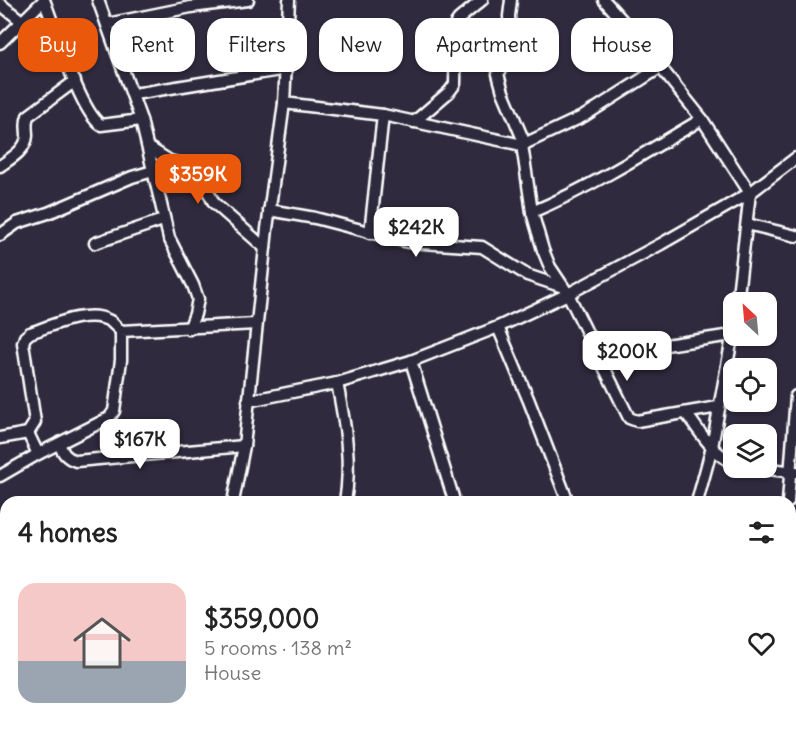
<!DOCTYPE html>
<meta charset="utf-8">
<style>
:root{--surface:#fff;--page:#f6f6f6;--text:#222;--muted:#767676;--line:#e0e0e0;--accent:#ea580c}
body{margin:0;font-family:Delius,sans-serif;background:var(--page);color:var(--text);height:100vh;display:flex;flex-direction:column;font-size:22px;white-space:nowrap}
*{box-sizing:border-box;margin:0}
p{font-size:20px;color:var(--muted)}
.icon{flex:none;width:33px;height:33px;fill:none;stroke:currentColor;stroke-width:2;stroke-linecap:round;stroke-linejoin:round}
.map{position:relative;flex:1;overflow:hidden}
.side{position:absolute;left:0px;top:496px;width:796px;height:236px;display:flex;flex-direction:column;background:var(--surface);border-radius:18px 18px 0 0;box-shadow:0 2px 4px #0004}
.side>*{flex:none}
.banner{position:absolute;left:18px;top:18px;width:760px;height:54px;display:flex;gap:12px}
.needle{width:39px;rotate:334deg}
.buttons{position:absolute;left:723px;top:292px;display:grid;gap:12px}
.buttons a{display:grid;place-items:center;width:54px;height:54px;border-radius:12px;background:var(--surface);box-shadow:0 2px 4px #0004;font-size:30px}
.price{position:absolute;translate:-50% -51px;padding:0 14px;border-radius:12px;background:#fff;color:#222;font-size:20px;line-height:39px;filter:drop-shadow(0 2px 3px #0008)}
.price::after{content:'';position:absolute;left:50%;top:36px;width:18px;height:14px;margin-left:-9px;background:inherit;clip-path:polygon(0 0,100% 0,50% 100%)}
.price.selected{background:var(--accent);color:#fff}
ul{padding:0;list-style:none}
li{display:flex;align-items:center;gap:18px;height:150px;padding:0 18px}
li+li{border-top:2px solid var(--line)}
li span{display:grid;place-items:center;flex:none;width:168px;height:120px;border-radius:18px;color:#555}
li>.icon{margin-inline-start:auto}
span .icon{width:72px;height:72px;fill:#fffc;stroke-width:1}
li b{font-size:26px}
h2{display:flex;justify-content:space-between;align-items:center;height:72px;padding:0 18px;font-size:26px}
.chip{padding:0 21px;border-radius:18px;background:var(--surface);box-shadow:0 2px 4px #0004;font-size:21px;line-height:54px}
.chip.selected{background:var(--accent);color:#fff}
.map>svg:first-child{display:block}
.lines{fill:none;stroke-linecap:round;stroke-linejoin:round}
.minor-casing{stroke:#fff;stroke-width:15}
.minor{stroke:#2f2a3d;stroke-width:10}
</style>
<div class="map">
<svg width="796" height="731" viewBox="0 0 796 731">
<rect width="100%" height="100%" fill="#2f2a3d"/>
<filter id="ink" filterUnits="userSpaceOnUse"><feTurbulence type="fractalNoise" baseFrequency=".0167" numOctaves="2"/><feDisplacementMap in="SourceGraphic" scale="12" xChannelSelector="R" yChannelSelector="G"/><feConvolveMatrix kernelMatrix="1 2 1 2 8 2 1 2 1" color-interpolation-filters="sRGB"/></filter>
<g filter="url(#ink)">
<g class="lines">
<g class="minor-casing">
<g id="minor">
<path d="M44,0c11,27 36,112 57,125l40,-5"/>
<polyline points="98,0 141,120 169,238 193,285 198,299 195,314 189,329"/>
<polyline points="511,0 509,16 511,54 498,74 503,92 525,144"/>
<polyline points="604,0 629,28 702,119 750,193 737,303"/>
<polyline points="0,4 23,22"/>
<polyline points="107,24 191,7 248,0"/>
<polyline points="0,43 44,0"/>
<polyline points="134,94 286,69"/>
<polyline points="284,103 383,115 522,145 532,212 543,250 550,267 568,294 629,418 637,421 718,407"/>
<polyline points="414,122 449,92 455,84 456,23 459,19 482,0"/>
<polyline points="522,145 584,116 661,67"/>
<polyline points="148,147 170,161 190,166 197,170 214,203 265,248"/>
<path d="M0,166c10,-7 26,-16 27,-30 0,-8 -2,-12 1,-20l47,-35"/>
<polyline points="269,210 315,218 408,242 482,247 527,275 563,287"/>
<path d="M532,212c59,-25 115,-60 170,-93"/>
<polyline points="747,224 796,236"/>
<polyline points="370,233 383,115"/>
<polyline points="0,235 17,223 48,213 132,177 153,171"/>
<polyline points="95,243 163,220"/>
<polyline points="498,327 529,401 568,502"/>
<polyline points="411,361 453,497"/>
<polyline points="603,362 659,346 732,335"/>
<path d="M337,383c8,40 15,79 8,119"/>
<polyline points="248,401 337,383 411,361 498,327 568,294 661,244 750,193 796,158"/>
<path d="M686,413c13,18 27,41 48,50"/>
<polyline points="28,433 38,454"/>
<path d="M0,438l28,-5 7,-11 -12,-79 2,-6 5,-4c21,-7 58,-25 80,-12 4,3 7,7 11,10"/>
<path d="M59,444c4,9 7,14 17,17l168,-15"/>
<polyline points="759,468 796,472"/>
<polyline points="0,476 38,454 109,418 114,411 121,360 121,331 256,324"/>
<polyline points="233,502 244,446 267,229 284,103 289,0"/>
<polyline points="697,502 712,447 734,327"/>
<polyline points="788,502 796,396"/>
<polyline points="790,578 796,581"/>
<path d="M790,626c4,14 6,23 0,36"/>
<polyline points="705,726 718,731"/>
<polyline points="204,731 205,726"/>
<polyline points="330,731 349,726"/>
<polyline points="639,731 640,726"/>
<polyline points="776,731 777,726"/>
</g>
</g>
<use href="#minor" class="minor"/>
</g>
</g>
</svg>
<div class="buttons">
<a><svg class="needle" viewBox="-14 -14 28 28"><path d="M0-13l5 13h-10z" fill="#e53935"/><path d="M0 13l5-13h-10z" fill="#767676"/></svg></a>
<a><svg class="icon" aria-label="locate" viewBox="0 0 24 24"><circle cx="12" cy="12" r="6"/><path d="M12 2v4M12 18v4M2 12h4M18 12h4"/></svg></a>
<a><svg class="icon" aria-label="layers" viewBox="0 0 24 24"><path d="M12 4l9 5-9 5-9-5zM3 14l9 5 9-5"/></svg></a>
</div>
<b class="price selected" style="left:198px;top:205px">$359K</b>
<b class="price" style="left:416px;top:258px">$242K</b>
<b class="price" style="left:627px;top:382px">$200K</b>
<b class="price" style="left:140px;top:470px">$167K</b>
<div class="banner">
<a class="chip selected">Buy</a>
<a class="chip">Rent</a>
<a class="chip">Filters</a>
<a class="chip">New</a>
<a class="chip">Apartment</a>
<a class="chip">House</a>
</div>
<section class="side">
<h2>4 homes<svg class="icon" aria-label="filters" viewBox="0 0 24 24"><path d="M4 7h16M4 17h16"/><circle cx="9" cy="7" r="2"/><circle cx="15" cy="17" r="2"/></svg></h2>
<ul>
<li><span style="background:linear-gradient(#f6c9c9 65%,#9aa5b1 0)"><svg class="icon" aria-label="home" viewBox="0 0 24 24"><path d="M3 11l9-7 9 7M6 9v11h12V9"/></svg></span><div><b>$359,000</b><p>5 rooms · 138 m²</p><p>House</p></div><svg class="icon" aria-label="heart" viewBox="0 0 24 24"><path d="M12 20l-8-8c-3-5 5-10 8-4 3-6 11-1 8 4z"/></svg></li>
</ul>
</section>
</div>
